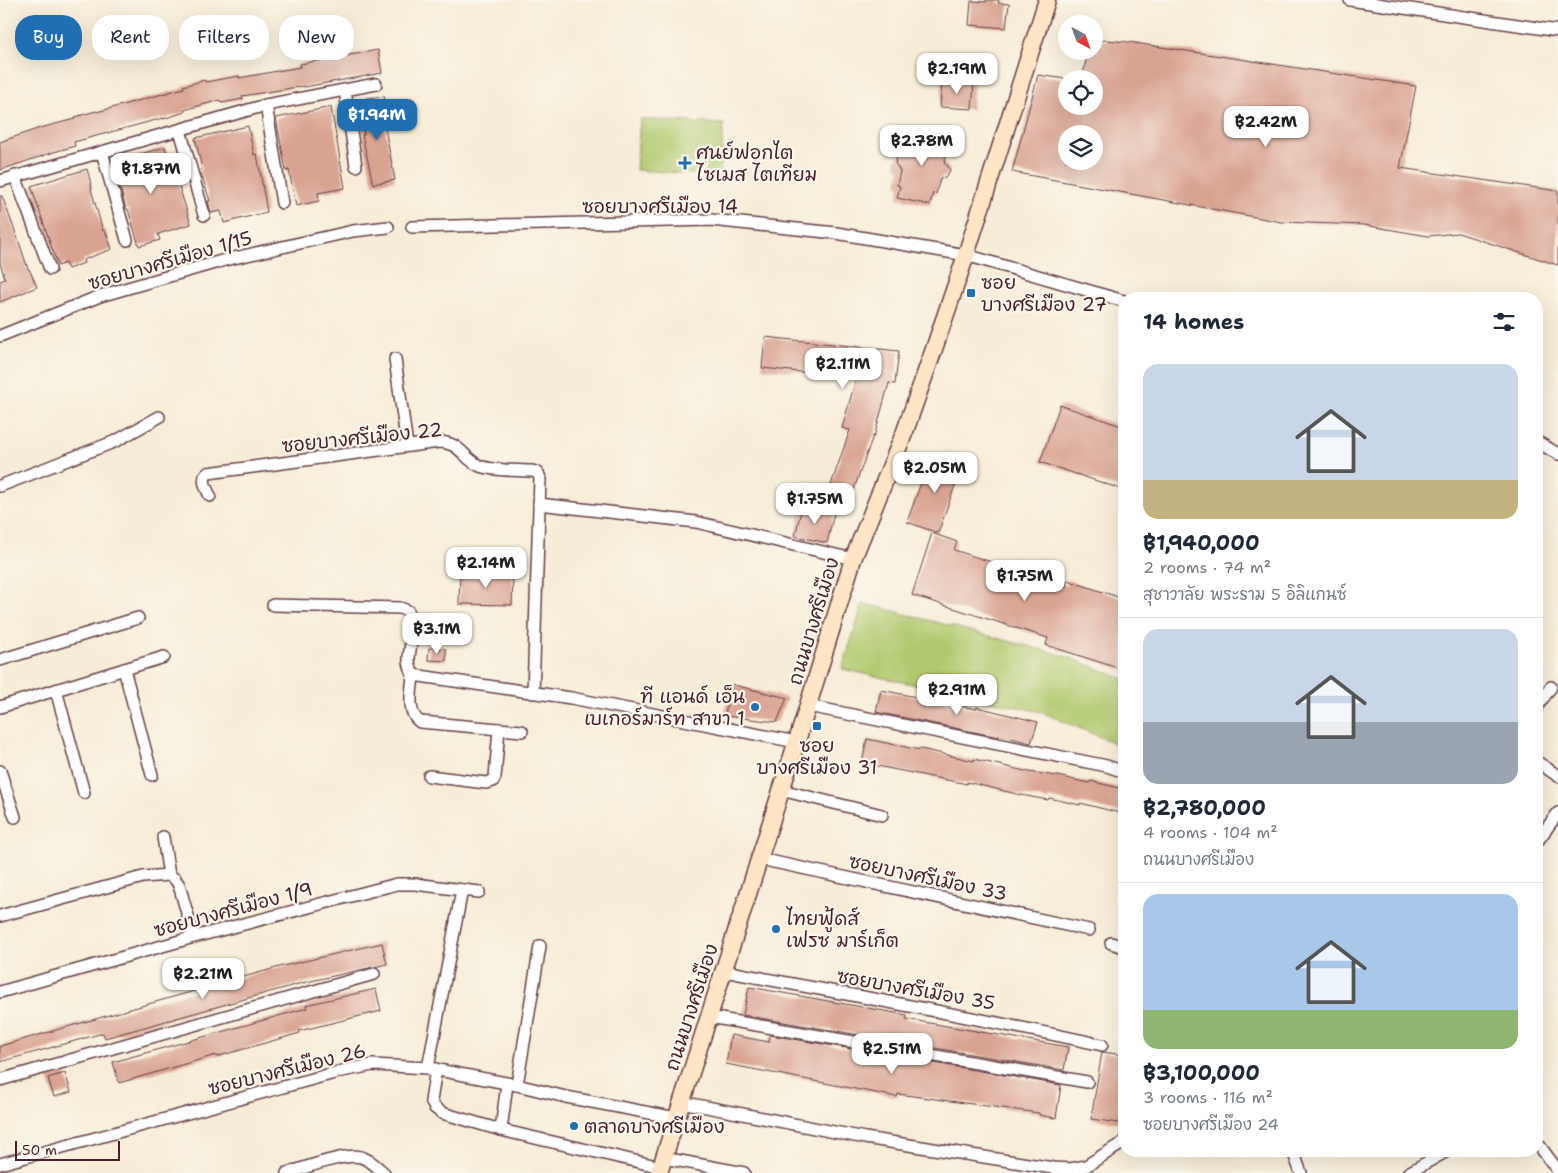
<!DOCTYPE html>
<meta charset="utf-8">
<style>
:root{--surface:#fff;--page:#f6f6f7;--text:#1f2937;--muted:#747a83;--line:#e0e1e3;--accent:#1f6fb2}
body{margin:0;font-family:"Shantell Sans","Playpen Sans Thai",sans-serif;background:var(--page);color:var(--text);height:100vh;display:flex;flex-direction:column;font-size:19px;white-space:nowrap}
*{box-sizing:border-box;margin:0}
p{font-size:16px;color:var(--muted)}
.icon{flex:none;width:28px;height:28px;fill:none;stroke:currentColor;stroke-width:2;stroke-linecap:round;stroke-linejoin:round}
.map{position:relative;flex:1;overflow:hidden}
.sheet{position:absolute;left:1118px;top:292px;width:425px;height:865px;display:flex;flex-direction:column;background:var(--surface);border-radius:20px;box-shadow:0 5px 20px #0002}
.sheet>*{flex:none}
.hud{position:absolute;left:15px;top:15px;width:475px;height:45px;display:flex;gap:10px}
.needle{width:32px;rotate:139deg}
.controls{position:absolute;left:1058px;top:15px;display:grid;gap:10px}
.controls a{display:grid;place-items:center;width:45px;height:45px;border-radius:50%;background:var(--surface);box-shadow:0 5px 20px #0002;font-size:25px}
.scale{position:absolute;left:15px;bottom:12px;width:105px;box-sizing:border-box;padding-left:5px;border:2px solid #4a1f2b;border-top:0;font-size:14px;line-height:18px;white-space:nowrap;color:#4a1f2b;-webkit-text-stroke:4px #fbf7ec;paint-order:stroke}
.price{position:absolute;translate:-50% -42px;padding:0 11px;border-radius:10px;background:#fff;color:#222;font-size:16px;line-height:32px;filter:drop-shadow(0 1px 2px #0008)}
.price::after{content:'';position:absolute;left:50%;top:30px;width:15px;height:11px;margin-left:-8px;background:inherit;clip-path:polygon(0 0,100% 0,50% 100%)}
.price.on{background:var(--accent);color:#fff}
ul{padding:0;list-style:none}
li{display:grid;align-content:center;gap:10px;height:265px;padding:0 25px}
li+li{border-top:1px solid var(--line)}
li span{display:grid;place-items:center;height:155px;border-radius:15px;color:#555}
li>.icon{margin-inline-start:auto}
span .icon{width:90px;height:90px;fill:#fffc;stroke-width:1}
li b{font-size:21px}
h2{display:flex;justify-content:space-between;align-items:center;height:60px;padding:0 25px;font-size:21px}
.tag{padding:0 18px;border-radius:20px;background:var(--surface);box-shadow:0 5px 20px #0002;font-size:18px;line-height:45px}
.tag.on{background:var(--accent);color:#fff}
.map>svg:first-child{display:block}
.green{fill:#b1c96e;stroke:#7e744c}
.building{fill:#d9a392;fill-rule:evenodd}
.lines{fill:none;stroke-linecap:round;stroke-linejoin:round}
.street-casing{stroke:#643e45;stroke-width:14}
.secondary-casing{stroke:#643e45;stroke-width:19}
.street{stroke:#fff;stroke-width:11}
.secondary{stroke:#fde5c5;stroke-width:16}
.poi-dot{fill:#1f6fb2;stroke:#fbf7ec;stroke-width:2}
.labels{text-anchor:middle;stroke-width:4.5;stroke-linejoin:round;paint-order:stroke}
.poi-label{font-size:19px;fill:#4a1f2b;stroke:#fbf7ec;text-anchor:start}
.street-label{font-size:19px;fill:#4a1f2b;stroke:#fbf7ec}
</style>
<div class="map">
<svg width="1558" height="1173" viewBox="0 0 1558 1173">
<rect width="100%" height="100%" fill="#fbf7ec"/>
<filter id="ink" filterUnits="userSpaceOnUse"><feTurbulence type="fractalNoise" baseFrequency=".02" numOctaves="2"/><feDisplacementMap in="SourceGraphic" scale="10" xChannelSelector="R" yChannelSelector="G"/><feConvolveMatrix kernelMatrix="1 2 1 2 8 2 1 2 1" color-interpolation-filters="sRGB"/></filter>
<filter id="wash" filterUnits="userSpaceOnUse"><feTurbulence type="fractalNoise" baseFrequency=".0096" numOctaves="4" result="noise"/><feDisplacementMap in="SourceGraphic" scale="20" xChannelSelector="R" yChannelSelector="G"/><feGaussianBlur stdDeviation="1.12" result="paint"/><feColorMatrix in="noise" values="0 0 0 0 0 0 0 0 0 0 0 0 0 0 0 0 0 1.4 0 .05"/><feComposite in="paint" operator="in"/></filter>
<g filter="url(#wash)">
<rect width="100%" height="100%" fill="#f7ecd7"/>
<g class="green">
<polygon points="640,119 724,124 720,176 636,170"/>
<polygon points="863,603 1066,656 1124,679 1124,747 1041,712 842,669"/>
</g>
<g id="blocks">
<g class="building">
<polygon points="986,0 999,0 998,3 1009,4 1006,28 969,25 971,1 986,2"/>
<path d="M1105,40l23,2 288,44 -16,82 158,23v74l-100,-32 -30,3 -64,-11 -82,-3 -270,-50 26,-97 28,4v27h28v-27h-12l6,-28h6v-8zM1066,134h28v27h-28z"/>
<polygon points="378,50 382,73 304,87 304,86 242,96 243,99 221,103 220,100 184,110 185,112 163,119 163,118 74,142 75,146 54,152 0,170 0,142 40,128 75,119 75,117 96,111 97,112 184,88 183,86 205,80 205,82 239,76 239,78 300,67 300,64"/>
<polygon points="942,81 974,83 972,109 940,107"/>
<polygon points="384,96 387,122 384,123 395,180 373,184 362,135 364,135 361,114 369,112 367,98"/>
<polygon points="331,107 345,188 318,193 319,201 296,206 289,170 286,171 276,118"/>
<polygon points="248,126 254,155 257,154 267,212 224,223 221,211 211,213 208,201 210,201 200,170 202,169 195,138"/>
<polygon points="917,128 947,136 944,149 948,150 944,163 948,166 950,171 945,177 940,178 936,194 933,193 930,205 897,198 900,186 897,185 900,171 895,163 896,159 900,155 905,154 909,140 913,141"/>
<polygon points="165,147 173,174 175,174 191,224 158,234 160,240 139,246 128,209 126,209 113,162"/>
<polygon points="87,169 92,188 91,189 103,231 105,230 112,249 83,260 84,263 68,269 65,263 58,266 31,186"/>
<polygon points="0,196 2,196 18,239 28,269 29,269 37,287 0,302 0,281 5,279 0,263"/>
<polygon points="765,337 899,351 895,384 889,383 874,437 873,436 853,492 831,485 850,430 842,428 856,379 839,377 839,376 762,368"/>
<polygon points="1060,405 1124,427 1124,490 1040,462"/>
<polygon points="931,455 962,466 938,533 907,522"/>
<polygon points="802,507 834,513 827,543 795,536"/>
<polygon points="932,533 957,542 954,550 1066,586 1067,580 1124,599 1124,670 1046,645 1048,638 912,595"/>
<polygon points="460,573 513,574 512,605 459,604"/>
<polygon points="429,648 446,649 446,661 428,660"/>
<polygon points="730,684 787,698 777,722 725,716"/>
<polygon points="881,690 976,709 977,707 1038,722 1031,743 999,735 999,737 876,712"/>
<polygon points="867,739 920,750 921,749 974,761 974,759 1029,772 1057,776 1089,783 1090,781 1124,789 1124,814 1080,803 1080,805 1049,798 1048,800 1021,795 967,782 967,784 862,763"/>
<polygon points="382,943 387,964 302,983 105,1038 103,1033 0,1062 0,1046 279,967"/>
<polygon points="749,987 907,1015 906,1019 1068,1047 1064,1070 743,1015"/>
<polygon points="376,989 381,1011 299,1031 300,1033 216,1057 216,1055 119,1083 113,1062 307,1008 306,1005"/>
<polygon points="731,1035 769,1042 770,1035 1061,1085 1056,1118 1039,1115 1039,1113 898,1094 897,1097 726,1064"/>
<polygon points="1102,1052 1124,1055 1124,1098 1119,1123 1091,1119"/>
<polygon points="65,1073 71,1092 54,1097 48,1078"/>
</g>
</g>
</g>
<g filter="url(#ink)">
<use href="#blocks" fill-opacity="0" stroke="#643e45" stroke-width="1"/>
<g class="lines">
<g class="street-casing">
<g id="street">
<polyline points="1350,0 1558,31"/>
<polyline points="345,90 356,166"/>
<polyline points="266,105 282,203"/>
<polyline points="180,130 204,215"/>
<polyline points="102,152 127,240"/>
<polyline points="15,176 50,269"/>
<polyline points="0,181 266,105 376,84"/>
<polyline points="412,227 711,220 836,233 966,255 1124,301"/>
<polyline points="0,336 100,296 225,260 353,231 388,227"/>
<polyline points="395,359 407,446"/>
<polyline points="1536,441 1558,454"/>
<polyline points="0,486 116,441 159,417"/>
<path d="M210,496c-3,-7 -10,-17 -2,-23l231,-31c23,1 23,16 41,24 12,5 38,4 52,5l6,2 2,5 -7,215"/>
<polyline points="539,504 696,522 853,559"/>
<path d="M273,605l127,3 8,3c9,17 2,30 1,48 0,6 2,11 4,16l158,23 225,44"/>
<polyline points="0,660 138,618"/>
<polyline points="124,669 152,775"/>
<path d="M413,675c-1,15 -7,38 7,47l102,9"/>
<polyline points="56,690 84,793"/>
<polyline points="808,706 1107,766 1124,772"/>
<polyline points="0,707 164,657"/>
<polyline points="1536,708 1551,687"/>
<polyline points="1536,761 1558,776"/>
<polyline points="0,771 15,817"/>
<polyline points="429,776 486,783 493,781 495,777 499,729"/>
<polyline points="781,790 882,815"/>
<polyline points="163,837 169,875"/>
<polyline points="1536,843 1558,813"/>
<polyline points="760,859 1089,930"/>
<polyline points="0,916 143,877 169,875 175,879 179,885 194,937"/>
<polyline points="1111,943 1124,947"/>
<path d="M724,971c126,24 252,46 378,74"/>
<polyline points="0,992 194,937 397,884 415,884 479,892"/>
<polyline points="709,1017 1087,1082"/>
<polyline points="428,1068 462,890"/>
<polyline points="436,1069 431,1101 435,1108 442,1113 501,1130 661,1167"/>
<polyline points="0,1080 374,974"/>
<polyline points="517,1085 540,946"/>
<polyline points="681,1102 865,1138 1053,1168 1070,1169 1086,1166 1124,1142"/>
<polyline points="501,1130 507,1084"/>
<polyline points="1536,1141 1558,1171"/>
<polyline points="1293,1151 1301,1173"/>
<polyline points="664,1158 744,1173"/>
<polyline points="0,1164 342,1071 373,1065 428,1068 517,1085 566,1097 676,1118"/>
<path d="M287,1173c18,-5 57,-20 74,-16 10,3 16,10 23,16"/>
<polyline points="1408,1173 1447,1151"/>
</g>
</g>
<g class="secondary-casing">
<polyline id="secondary" points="659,1173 802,725 853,559 905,431 934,349 966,255 1047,0"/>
</g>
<use href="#street" class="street"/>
<use href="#secondary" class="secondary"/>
</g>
</g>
<g class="poi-dot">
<path d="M682.5 155.5h5v5h5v5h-5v5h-5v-5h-5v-5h5z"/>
<rect x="966" y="288" width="10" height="10" rx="2.5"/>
<circle cx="755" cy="707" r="5"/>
<rect x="812" y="721" width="10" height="10" rx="2.5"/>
<circle cx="776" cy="929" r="5"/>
<circle cx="574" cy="1126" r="5"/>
</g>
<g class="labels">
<g class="poi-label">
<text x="696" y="159">ศูนย์ฟอกไต<tspan x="696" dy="22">ไซเมส ไตเทียม</tspan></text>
<text x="981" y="289">ซอย<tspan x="981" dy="22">บางศรีเมือง 27</tspan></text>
<text x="745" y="703" text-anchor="end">ที แอนด์ เอ็น<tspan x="745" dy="22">เบเกอร์มาร์ท สาขา 1</tspan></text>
<text x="817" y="752" text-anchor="middle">ซอย<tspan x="817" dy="22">บางศรีเมือง 31</tspan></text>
<text x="786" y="925">ไทยฟู้ดส์<tspan x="786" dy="22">เฟรซ มาร์เก็ต</tspan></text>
<text x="584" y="1133">ตลาดบางศรีเมือง</text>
</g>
<g class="street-label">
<text x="660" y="213">ซอยบางศรีเมือง 14</text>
<text transform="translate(170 260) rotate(-16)" y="7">ซอยบางศรีเมือง 1/15</text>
<text transform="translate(362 437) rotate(-6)" y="7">ซอยบางศรีเมือง 22</text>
<text transform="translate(813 621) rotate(-73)" y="7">ถนนบางศรีเมือง</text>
<text transform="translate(928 877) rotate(12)" y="7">ซอยบางศรีเมือง 33</text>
<text transform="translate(233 909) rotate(-15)" y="7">ซอยบางศรีเมือง 1/9</text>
<text transform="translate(916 989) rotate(10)" y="7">ซอยบางศรีเมือง 35</text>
<text transform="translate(691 1007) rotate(-72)" y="7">ถนนบางศรีเมือง</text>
<text transform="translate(287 1069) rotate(-14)" y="7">ซอยบางศรีเมือง 26</text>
</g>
</g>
</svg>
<div class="controls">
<a><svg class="needle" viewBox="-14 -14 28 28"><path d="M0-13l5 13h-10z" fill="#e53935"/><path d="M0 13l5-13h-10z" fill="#747a83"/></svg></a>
<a><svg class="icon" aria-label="locate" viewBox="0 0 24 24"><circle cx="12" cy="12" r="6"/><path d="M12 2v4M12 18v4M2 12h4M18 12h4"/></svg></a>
<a><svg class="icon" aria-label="layers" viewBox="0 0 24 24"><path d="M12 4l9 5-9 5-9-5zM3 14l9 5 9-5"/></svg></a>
</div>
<div class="scale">50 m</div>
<b class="price" style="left:957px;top:95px">฿2.19M</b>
<b class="price on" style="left:377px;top:141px">฿1.94M</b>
<b class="price" style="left:1266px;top:148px">฿2.42M</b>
<b class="price" style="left:922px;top:167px">฿2.78M</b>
<b class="price" style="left:151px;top:195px">฿1.87M</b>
<b class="price" style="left:843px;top:390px">฿2.11M</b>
<b class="price" style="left:935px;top:494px">฿2.05M</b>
<b class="price" style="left:815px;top:525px">฿1.75M</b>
<b class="price" style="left:486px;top:589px">฿2.14M</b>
<b class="price" style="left:1025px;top:602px">฿1.75M</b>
<b class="price" style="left:437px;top:655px">฿3.1M</b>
<b class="price" style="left:957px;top:716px">฿2.91M</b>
<b class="price" style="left:203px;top:1000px">฿2.21M</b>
<b class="price" style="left:892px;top:1075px">฿2.51M</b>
<div class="hud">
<a class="tag on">Buy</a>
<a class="tag">Rent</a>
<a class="tag">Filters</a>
<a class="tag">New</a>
</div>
<section class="sheet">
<h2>14 homes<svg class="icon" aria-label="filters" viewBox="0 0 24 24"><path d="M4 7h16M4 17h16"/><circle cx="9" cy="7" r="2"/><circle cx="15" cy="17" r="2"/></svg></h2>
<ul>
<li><span style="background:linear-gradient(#c9d6e8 75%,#c2b280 0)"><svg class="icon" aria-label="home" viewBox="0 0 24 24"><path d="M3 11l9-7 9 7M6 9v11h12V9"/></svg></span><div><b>฿1,940,000</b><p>2 rooms · 74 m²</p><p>สุชาวาลัย พระราม 5 อิลิแกนซ์</p></div></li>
<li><span style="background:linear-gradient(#c9d6e8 60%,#9aa5b1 0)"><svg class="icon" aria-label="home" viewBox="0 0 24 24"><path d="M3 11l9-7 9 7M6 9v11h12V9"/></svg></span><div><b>฿2,780,000</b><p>4 rooms · 104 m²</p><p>ถนนบางศรีเมือง</p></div></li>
<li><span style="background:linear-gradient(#a9c7e8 75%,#8fb573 0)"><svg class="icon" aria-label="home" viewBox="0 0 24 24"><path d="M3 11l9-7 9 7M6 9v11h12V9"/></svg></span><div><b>฿3,100,000</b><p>3 rooms · 116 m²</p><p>ซอยบางศรีเมือง 24</p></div></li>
</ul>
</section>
</div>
